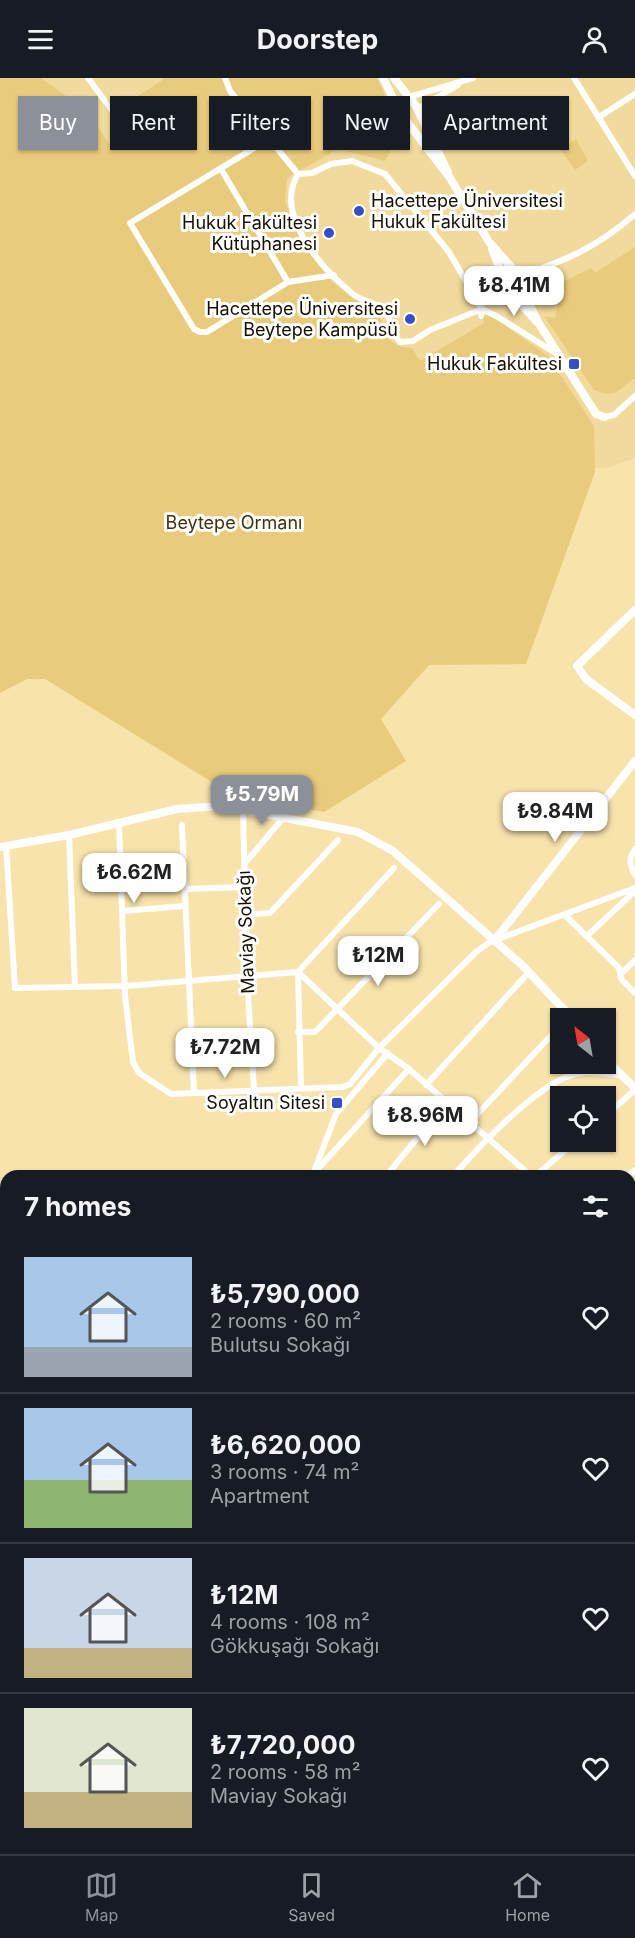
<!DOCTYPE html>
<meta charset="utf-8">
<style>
:root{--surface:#171b24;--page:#20242c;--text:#f1f3f6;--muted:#9ea1a6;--line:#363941;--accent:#8c9099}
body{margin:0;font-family:Inter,sans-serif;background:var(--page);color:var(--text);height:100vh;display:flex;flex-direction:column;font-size:22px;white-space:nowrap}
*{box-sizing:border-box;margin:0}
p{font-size:20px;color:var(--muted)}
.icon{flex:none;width:33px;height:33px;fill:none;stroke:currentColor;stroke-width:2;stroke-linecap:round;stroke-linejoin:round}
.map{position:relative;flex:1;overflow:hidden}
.details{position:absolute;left:0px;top:1092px;width:636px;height:684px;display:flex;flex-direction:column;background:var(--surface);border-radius:18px 18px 0 0;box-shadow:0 2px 4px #0004}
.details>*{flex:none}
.top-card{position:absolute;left:18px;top:18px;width:600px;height:54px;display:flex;gap:12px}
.needle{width:39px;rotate:329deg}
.controls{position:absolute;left:550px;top:930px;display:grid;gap:12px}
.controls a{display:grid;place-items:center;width:66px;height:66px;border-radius:0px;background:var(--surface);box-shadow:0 2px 4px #0004;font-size:30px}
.price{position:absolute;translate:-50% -51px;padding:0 14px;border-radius:12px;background:#fff;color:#222;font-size:20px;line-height:39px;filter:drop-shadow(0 2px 3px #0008)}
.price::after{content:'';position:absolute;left:50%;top:36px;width:18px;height:14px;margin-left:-9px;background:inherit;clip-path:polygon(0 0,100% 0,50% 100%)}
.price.selected{background:var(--accent);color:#fff}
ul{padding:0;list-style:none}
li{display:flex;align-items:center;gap:18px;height:150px;padding:0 24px}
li+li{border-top:2px solid var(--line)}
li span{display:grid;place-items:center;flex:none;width:168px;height:120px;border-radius:0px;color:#555}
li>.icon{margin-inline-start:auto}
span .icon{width:72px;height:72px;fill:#fffc;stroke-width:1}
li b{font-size:26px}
h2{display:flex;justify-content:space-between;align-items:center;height:72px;padding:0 24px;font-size:26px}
.pill{padding:0 21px;border-radius:0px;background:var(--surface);box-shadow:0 2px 4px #0004;font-size:21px;line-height:54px}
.pill.selected{background:var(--accent);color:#fff}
header{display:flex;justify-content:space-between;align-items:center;height:78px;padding:0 24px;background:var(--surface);font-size:27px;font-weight:700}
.menu{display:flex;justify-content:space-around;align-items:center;height:84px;border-top:2px solid var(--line);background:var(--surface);font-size:16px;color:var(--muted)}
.menu a{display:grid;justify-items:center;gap:3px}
.menu .selected{color:var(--accent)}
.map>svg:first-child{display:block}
.built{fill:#f1da9b}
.green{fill:#e9cb7d}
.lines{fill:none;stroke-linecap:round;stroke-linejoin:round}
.pedestrian{stroke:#fff;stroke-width:4.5}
.minor{stroke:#fff;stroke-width:6}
.tertiary{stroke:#fff;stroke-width:8}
.secondary{stroke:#fff;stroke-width:8}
.poi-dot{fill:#384fc1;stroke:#fff;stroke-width:2}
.labels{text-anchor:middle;stroke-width:6;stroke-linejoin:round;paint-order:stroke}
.poi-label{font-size:18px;fill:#160e00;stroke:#fff;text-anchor:end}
.park-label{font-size:18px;fill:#3f320f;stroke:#fff}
.street-label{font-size:18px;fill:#160e00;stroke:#fff}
</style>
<header><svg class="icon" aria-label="menu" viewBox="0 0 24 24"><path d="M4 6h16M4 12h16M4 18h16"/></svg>Doorstep<svg class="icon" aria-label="person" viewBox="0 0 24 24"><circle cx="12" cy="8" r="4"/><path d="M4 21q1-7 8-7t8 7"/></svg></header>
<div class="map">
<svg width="635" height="1776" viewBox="0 0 635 1776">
<rect width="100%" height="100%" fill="#f8e3ac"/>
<polygon class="built" points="7,0 635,0 635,380 607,390 517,385"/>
<g class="green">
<path d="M0,0h41l46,33 23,34 24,-12 -6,-31 35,-22v-2h214l20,44 1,14 -13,25 -47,-12 -51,29 -2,23 17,43 30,38 48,34c5,20 10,31 32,32l8,13 64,-38 -1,-7 7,-1 58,41 46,70 1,46 -69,192 -97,1 -48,54 25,42 -82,51 -88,-15 -191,-118h-18l-27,14z"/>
<polygon points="576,61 588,83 575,92 561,72"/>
<polygon points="635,169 635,300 615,315 605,316 594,312 545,239 555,240 563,204 591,190 595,195"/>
</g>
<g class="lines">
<polyline class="pedestrian" points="105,23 124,52"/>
<g class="minor">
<polyline points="88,0 105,23"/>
<polyline points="225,0 230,13 298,96"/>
<polyline points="574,0 635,98"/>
<polyline points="409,19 473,0"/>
<polyline points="417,31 458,7"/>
<polyline points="599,39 635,16"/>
<polyline points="271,60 130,145 194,251 200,254 207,254 288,204 334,197"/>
<polyline points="221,91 288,204"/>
<path d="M519,198c48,-16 77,-28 116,-62"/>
<polyline points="523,209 553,188"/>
<path d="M481,238l1,-7 -33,-57 -64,-78 -33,-13 -21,3 -19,9 -14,1c-25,41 24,95 56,121 9,6 21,8 29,15 9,8 8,23 17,32l13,-1 17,-11 52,-21 16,8 59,37"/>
<polyline points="604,339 614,337 635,318"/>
<polyline points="243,732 247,900 254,1012"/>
<polyline points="119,745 125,918 133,984 139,995 171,1016 343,1009 350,1006 379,970 476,874 490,864 635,810"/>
<polyline points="182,747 194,1015"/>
<polyline points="69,757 75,909"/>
<polyline points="6,767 15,910 126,908 298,894 379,970 409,991 531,1098"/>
<path d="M635,771c-7,10 -5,16 0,26"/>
<polyline points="245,785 284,739"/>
<polyline points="185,811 245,809"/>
<polyline points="122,833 185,828"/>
<polyline points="245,837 270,835 338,762"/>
<polyline points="565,837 619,890 621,901 635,915"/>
<polyline points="587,858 635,813"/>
<polyline points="621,896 635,882"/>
<polyline points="298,954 315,954 439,826"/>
<polyline points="426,1007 529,894"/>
<polyline points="301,1010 298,894 394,790"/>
<polyline points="606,1037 635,1012"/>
<polyline points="469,1045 561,947"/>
<polyline points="314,1095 409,991"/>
<polyline points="313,1096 336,1036 388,975"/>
<polyline points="386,1098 446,1025"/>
<path d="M453,1098c25,-28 90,-99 128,-103 12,-2 25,0 37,2"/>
<polyline points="535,1098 575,1064"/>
<polyline points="628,1098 635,1092"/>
<polyline points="630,1167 635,1164"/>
<polyline points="630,1182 635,1181"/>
<polyline points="630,1511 635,1508"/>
</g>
<g class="tertiary">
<polyline points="383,0 401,36 450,100 489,164 521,200 522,210 538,244 596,336 604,339"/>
<polyline points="394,0 416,28 448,94"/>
<polyline points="492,171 507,210 537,244"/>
<polyline points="635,532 577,588 586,601 635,637"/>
<polyline points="0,769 69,757 177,731 222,728 358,754 393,773 522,887 572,940"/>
<polyline points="495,862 635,683"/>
<polyline points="606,982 635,1010"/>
</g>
<g class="secondary">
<polyline points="630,1196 635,1191"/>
<polyline points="630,1213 635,1208"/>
<polyline points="0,1416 6,1415"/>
<polyline points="0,1437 6,1436"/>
<polyline points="428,1770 431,1776"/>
<polyline points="443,1770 446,1776"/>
</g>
</g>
<g class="poi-dot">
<circle cx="359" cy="133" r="6"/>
<circle cx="329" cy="155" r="6"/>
<circle cx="410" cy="241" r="6"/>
<rect x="568" y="280" width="12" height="12" rx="3"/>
<rect x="331" y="1019" width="12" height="12" rx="3"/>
</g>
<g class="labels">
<g class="poi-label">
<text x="371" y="129" text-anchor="start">Hacettepe Üniversitesi<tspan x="371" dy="21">Hukuk Fakültesi</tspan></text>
<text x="317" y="151">Hukuk Fakültesi<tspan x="317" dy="21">Kütüphanesi</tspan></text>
<text x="398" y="237">Hacettepe Üniversitesi<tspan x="398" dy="21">Beytepe Kampüsü</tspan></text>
<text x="562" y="292">Hukuk Fakültesi</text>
<text x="325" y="1031">Soyaltın Sitesi</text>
</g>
<g class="park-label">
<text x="234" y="451">Beytepe Ormanı</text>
</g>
<g class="street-label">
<text transform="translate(246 854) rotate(-92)" y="6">Maviay Sokağı</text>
</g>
</g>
</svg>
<div class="controls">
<a><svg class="needle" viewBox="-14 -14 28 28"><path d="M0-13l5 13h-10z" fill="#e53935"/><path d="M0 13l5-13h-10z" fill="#9ea1a6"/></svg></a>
<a><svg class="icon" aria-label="locate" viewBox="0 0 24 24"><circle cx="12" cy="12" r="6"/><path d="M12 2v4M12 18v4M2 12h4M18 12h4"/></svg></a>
</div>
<b class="price" style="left:514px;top:239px">₺8.41M</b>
<b class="price selected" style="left:262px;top:748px">₺5.79M</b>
<b class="price" style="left:555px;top:765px">₺9.84M</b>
<b class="price" style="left:134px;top:826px">₺6.62M</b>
<b class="price" style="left:378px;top:909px">₺12M</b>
<b class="price" style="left:225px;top:1001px">₺7.72M</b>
<b class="price" style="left:425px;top:1069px">₺8.96M</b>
<div class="top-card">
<a class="pill selected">Buy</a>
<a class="pill">Rent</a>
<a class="pill">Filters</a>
<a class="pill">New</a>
<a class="pill">Apartment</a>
</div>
<section class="details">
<h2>7 homes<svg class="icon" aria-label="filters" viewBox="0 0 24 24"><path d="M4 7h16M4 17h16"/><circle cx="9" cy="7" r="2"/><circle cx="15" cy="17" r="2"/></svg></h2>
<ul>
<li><span style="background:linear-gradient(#a9c7e8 75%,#9aa5b1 0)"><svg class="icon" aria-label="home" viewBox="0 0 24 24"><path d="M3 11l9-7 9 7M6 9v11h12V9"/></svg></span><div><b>₺5,790,000</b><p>2 rooms · 60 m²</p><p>Bulutsu Sokağı</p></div><svg class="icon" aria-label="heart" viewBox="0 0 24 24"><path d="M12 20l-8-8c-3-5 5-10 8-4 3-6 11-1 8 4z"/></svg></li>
<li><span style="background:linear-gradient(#a9c7e8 60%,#8fb573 0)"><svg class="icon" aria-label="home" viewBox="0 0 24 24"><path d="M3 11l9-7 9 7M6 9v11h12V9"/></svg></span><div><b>₺6,620,000</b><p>3 rooms · 74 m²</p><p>Apartment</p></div><svg class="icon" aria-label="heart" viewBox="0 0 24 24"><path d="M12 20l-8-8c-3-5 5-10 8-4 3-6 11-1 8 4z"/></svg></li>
<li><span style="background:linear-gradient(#c9d6e8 75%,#c2b280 0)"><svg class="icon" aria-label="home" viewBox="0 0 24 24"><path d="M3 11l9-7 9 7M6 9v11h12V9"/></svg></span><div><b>₺12M</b><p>4 rooms · 108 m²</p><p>Gökkuşağı Sokağı</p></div><svg class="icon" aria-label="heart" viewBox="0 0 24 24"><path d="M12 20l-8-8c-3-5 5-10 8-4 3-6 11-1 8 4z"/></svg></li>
<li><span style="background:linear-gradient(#dfe7d0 70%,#c2b280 0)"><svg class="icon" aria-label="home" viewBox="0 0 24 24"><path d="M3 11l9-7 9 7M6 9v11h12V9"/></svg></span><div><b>₺7,720,000</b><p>2 rooms · 58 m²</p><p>Maviay Sokağı</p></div><svg class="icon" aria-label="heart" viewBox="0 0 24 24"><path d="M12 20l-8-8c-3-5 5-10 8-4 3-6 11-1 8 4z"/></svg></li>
</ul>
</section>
</div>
<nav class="menu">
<a class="selected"><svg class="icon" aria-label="map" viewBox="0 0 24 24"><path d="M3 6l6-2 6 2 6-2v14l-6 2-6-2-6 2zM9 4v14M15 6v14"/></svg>Map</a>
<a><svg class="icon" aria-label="saved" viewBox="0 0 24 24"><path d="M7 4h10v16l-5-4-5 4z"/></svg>Saved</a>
<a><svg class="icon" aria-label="home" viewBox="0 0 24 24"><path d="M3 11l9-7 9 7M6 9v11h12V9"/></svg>Home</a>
</nav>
